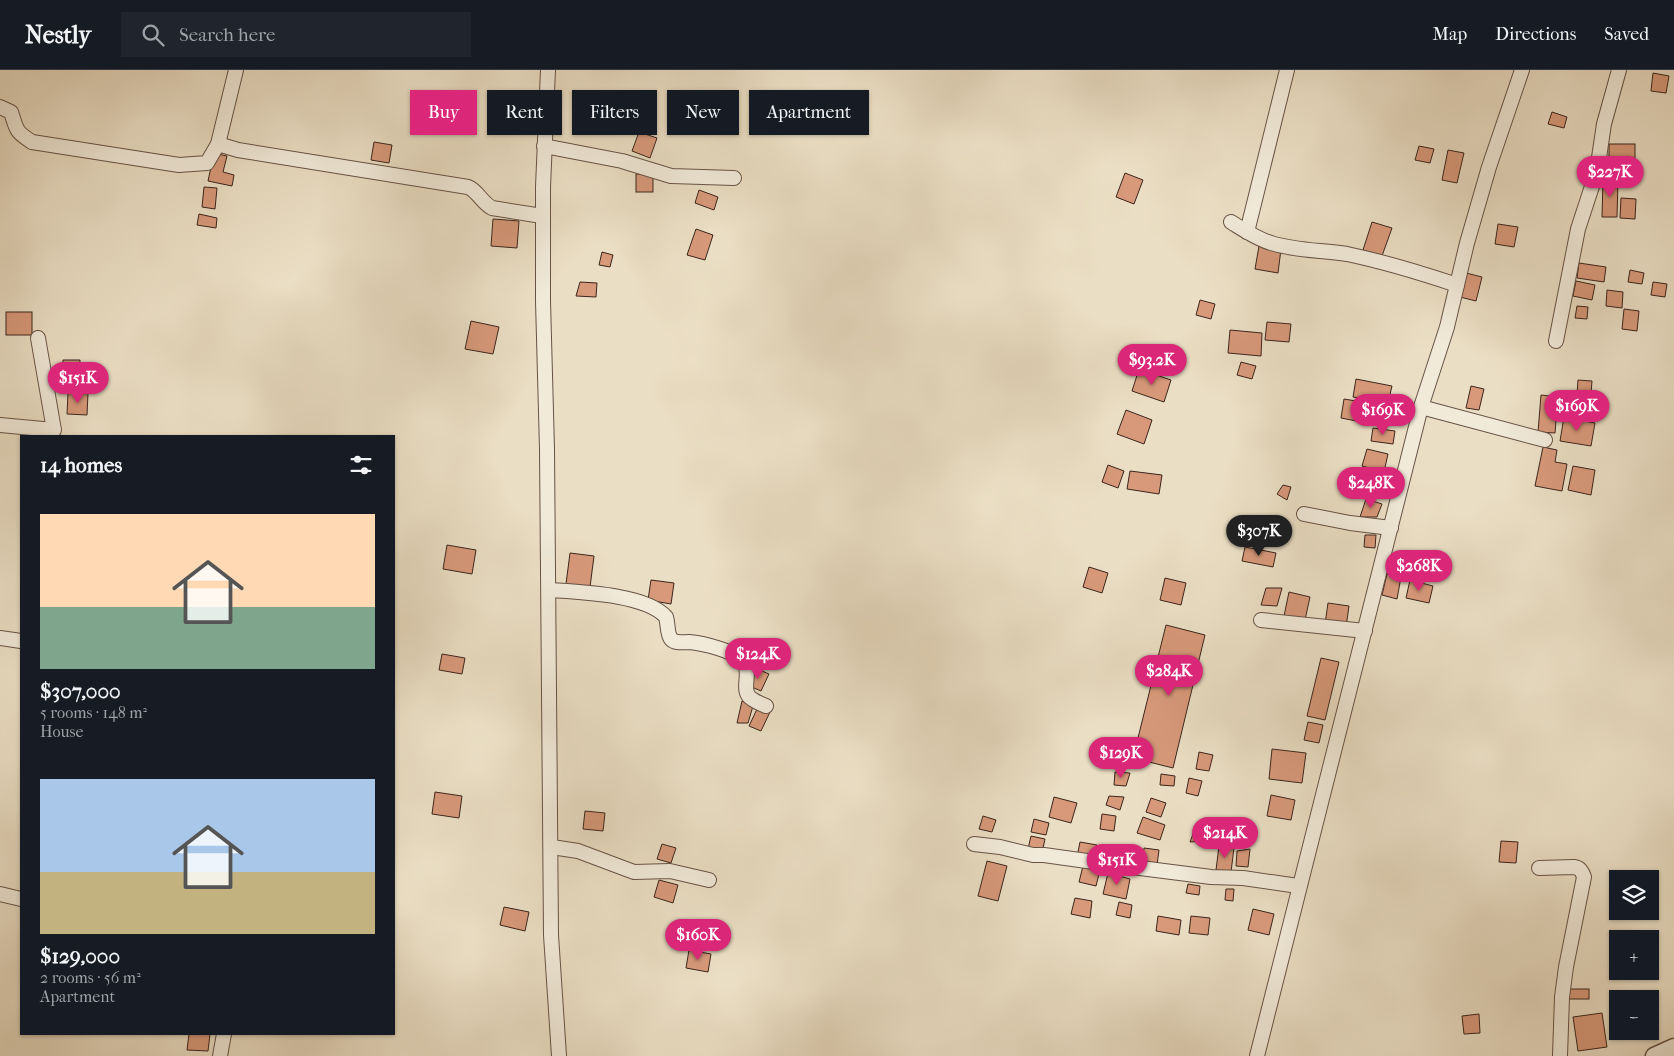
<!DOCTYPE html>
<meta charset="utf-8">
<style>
:root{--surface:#171b24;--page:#20242c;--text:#f1f3f6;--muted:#9ea1a6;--line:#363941;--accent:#db2777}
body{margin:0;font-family:"IM FELL French Canon",serif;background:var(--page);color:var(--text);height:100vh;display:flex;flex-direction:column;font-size:19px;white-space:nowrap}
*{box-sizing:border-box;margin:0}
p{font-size:16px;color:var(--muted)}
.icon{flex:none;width:28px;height:28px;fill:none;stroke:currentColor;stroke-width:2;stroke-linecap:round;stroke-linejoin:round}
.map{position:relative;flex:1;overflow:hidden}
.sheet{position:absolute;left:20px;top:365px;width:375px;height:600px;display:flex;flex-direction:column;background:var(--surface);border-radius:0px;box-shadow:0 1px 4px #0004}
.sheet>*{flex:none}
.hud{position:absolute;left:410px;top:20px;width:475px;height:45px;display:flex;gap:10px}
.tools{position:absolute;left:1609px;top:800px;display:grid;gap:10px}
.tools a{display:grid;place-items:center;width:50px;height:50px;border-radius:0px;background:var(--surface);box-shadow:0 1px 4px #0004;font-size:25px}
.price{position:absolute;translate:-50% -42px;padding:0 11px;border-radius:18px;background:var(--accent);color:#fff;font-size:16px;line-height:32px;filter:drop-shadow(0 1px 2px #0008)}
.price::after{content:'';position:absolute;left:50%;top:30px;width:15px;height:11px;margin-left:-8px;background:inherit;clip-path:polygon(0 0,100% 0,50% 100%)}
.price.active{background:#222;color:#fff}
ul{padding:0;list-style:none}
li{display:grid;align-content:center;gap:10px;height:265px;padding:0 20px}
li span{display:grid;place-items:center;height:155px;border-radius:0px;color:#555}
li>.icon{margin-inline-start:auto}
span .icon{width:90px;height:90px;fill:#fffc;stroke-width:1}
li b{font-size:21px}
h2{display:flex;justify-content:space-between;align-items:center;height:60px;padding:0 20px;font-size:21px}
.chip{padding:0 18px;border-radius:0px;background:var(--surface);box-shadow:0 1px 4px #0004;font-size:18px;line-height:45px}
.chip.active{background:var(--accent);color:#fff}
header{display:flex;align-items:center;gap:30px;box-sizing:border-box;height:70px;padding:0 25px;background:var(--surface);border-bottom:1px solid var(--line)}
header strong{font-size:24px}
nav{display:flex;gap:28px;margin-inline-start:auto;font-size:18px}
.search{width:350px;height:45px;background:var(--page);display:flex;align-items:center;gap:12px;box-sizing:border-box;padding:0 18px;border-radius:0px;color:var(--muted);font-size:19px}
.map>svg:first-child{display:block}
.building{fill:#d7997a;stroke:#3b251c}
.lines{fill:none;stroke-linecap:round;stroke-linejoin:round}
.minor-casing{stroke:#675346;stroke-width:16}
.tertiary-casing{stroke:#675346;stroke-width:19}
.minor{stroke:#f1ead9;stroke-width:14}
.tertiary{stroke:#f1ead9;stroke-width:16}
</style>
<header>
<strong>Nestly</strong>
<div class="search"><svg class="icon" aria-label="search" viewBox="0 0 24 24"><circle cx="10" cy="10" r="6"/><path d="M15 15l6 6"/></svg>Search here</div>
<nav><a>Map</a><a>Directions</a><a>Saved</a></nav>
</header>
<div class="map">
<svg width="1674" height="986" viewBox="0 0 1674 986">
<rect width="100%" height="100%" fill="#eadec4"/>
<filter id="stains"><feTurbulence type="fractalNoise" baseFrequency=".004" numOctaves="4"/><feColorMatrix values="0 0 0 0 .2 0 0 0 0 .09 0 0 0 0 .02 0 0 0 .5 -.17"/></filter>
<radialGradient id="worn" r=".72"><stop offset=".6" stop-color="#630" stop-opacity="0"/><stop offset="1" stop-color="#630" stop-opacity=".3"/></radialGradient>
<g class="building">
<polygon points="1653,3 1669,6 1666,23 1651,21"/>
<polygon points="1552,42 1567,47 1564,58 1548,54"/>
<polygon points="639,62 657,68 650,88 632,81"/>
<polygon points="374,72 392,75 389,93 371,90"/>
<rect x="1609" y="74" width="26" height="27"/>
<polygon points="1419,76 1434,79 1430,93 1415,90"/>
<polygon points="1448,80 1464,83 1457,113 1442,110"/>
<polygon points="214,83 227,86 223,102 234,105 232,116 208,111"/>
<polygon points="1125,103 1143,110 1134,134 1116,127"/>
<rect x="636" y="104" width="17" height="18"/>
<polygon points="1603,110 1618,110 1617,147 1602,147"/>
<polygon points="204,117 217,118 215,139 202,137"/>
<polygon points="699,120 718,127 714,140 695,133"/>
<polygon points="1621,128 1636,129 1635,149 1620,148"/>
<polygon points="199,144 217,148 216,158 197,155"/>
<polygon points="493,149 519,151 517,178 491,176"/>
<polygon points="1372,152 1392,158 1382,186 1363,180"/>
<polygon points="1498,154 1518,157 1514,177 1495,174"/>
<polygon points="696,159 713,165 705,190 687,185"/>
<polygon points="1259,176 1281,179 1278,203 1255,199"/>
<polygon points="602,182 613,185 610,197 599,195"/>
<polygon points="1579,193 1606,197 1604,212 1577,208"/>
<polygon points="1630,200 1644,203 1642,214 1628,212"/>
<polygon points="1466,203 1482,207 1476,231 1460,227"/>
<polygon points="1576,211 1595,215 1592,230 1573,226"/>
<polygon points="580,212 597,213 596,227 576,226"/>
<polygon points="1653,212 1667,214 1665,227 1651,225"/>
<polygon points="1607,220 1623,222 1622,238 1606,236"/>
<polygon points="1200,230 1215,234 1211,249 1196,245"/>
<polygon points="1577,236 1588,237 1587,249 1575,248"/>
<polygon points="1624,239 1639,241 1637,261 1622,259"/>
<rect x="6" y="242" width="26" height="23"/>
<polygon points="471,251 499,257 493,284 465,279"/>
<polygon points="1267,252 1291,254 1289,272 1265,270"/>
<polygon points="1230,260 1262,263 1261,286 1228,283"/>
<polygon points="63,290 80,290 79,320 62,319"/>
<polygon points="1241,292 1256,296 1252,309 1237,305"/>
<polygon points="1139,299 1171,310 1164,332 1132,321"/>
<polygon points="1356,309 1392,316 1388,333 1353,327"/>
<polygon points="1578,310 1592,311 1591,324 1577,324"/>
<polygon points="1471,316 1484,319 1479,340 1466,338"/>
<polygon points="68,323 88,323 87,345 67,344"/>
<polygon points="1541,325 1558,327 1555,363 1538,362"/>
<polygon points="1344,329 1386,336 1382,356 1341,348"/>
<polygon points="1126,340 1152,350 1144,374 1117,364"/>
<polygon points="1564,347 1595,353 1591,376 1560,371"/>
<polygon points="1373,358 1395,361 1393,374 1371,371"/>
<polygon points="1543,377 1557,380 1555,392 1567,394 1562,421 1535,416"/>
<polygon points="1367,379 1388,384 1384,402 1362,396"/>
<polygon points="1108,395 1124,401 1118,418 1102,412"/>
<polygon points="1573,396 1595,400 1591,425 1568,420"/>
<polygon points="1130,401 1162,405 1159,424 1127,419"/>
<polygon points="1283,415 1291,417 1287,430 1277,424"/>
<polygon points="1366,429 1382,434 1377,447 1360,447"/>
<polygon points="1365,465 1376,465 1375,478 1364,477"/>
<polygon points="447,475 476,480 472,504 443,499"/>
<polygon points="1245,477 1276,483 1273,497 1242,491"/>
<polygon points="570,483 594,486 590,517 566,514"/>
<polygon points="1089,497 1108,503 1102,523 1083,517"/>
<polygon points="1387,504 1401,507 1397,529 1382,525"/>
<polygon points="1165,508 1186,513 1181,535 1160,530"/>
<polygon points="651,510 674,513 671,534 648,530"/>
<polygon points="1410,510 1433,516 1429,533 1406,528"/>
<polygon points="1266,518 1282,518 1277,536 1261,535"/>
<polygon points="1289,522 1310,527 1305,550 1284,546"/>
<polygon points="1328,533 1349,536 1346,557 1325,554"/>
<polygon points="1166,555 1205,565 1173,698 1133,688"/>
<polygon points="442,584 465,588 462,604 439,600"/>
<polygon points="1321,588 1339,592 1325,650 1307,646"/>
<polygon points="755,598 769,604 761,621 747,615"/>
<polygon points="742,631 753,636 748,653 737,653"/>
<polygon points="758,637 770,642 761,661 749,656"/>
<polygon points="1308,652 1323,655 1319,673 1304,670"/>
<polygon points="1272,679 1306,683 1302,713 1269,709"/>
<polygon points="1199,682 1213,685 1209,701 1196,699"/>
<polygon points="1115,702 1130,703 1126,716 1114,715"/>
<polygon points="1161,704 1175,706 1174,716 1160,715"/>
<polygon points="1189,708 1202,711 1198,726 1186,723"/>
<polygon points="435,722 462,726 459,748 432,744"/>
<polygon points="1271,725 1295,730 1291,750 1267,746"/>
<polygon points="1109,726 1124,727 1120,740 1106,735"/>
<polygon points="1054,727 1077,733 1071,753 1049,747"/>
<polygon points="1151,728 1166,733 1161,747 1146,742"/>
<polygon points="585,741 605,743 603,761 583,759"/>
<polygon points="1102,744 1116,746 1114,761 1100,759"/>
<polygon points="983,746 996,750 992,762 979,759"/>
<polygon points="1143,747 1165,755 1160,770 1137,763"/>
<polygon points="1034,749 1049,753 1046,765 1031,762"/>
<polygon points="1205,753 1202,771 1190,772 1196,756"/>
<polygon points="1031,766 1045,769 1042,783 1028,779"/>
<polygon points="1501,771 1518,772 1516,793 1499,792"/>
<polygon points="1080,772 1097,775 1094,790 1077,787"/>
<polygon points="662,774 676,778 671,793 657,789"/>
<polygon points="1219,776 1234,778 1231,802 1216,800"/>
<polygon points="1144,778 1159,780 1157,795 1142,793"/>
<polygon points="1250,779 1248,797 1236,796 1237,781"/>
<polygon points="987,791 1007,796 998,831 978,826"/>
<polygon points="1083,796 1100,800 1096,816 1079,812"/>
<polygon points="1108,803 1130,809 1126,829 1103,824"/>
<polygon points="659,810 678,815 673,833 654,827"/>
<polygon points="1188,814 1200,816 1199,825 1186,823"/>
<polygon points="1226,819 1234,819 1233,831 1225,830"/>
<polygon points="1075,828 1092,831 1090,848 1071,844"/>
<polygon points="1119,832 1132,835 1130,848 1116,845"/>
<polygon points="504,837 529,842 525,861 500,855"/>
<polygon points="1253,839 1274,844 1269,865 1248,860"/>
<polygon points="1158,846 1181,850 1179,865 1156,861"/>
<polygon points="1191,846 1210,848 1208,865 1189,863"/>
<polygon points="689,880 711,884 708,902 686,898"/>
<rect x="1567" y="919" width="22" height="10"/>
<polygon points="1602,943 1607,977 1578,981 1573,947"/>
<polygon points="1479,944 1480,963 1464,964 1462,946"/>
<polygon points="189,964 210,964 208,981 187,980"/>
</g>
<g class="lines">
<g class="minor-casing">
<g id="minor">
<polyline points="548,0 543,117 543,231 547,379 551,865 559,986"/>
<path d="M0,37l11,5c6,18 4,19 21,30l147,23 28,-2 11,-19 18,-74"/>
<path d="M218,74l20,6 230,37c10,4 13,15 24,21l50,8"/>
<polyline points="544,76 622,91 671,106 734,108"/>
<path d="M1231,152c13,8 26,17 40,21 25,8 51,7 76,11 38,8 74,19 110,31"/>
<polyline points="1247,162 1287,0"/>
<polyline points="1556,271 1578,159 1597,101 1604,54 1619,0"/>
<polyline points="1421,337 1545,370"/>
<polyline points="0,355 54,360 38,268"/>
<polyline points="1304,444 1350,453 1391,458"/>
<path d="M549,520c30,2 97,4 117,27 2,6 1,17 5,22 5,5 12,3 18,3 13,1 46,9 54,19 10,11 -4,30 9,38 4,3 9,5 14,7"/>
<polyline points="1261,550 1365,561"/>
<polyline points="0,568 21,571"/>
<polyline points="974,774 1000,777 1033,785 1044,785 1101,793 1211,807 1243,808 1298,816"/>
<polyline points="552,777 578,781 634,802 670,801 709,810"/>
<path d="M1539,798l35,-1c6,1 8,4 10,10l-18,90 -4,30 -2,59"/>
<polyline points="0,824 21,829"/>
<polyline points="220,986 224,964"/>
<polyline points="1257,986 1421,337 1447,257 1467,173 1489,97 1522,0"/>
</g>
</g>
<g class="tertiary-casing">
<polyline id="tertiary" points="1654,986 1674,977"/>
</g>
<use href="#minor" class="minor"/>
<use href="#tertiary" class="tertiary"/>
</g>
<rect width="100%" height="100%" filter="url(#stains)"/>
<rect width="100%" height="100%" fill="url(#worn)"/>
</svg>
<div class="tools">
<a><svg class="icon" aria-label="layers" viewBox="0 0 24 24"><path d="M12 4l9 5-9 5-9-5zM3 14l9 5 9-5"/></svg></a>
<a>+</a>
<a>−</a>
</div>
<b class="price" style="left:1610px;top:128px">$227K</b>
<b class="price" style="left:1152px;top:316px">$93.2K</b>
<b class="price" style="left:78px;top:334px">$151K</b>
<b class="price" style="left:1577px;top:362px">$169K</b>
<b class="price" style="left:1383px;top:366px">$169K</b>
<b class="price" style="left:1371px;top:439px">$248K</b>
<b class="price active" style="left:1259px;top:487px">$307K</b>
<b class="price" style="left:1419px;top:522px">$268K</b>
<b class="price" style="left:758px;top:610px">$124K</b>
<b class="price" style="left:1169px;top:627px">$284K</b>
<b class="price" style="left:1121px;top:709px">$129K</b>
<b class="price" style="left:1225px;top:789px">$214K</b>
<b class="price" style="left:1117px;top:816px">$151K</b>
<b class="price" style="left:698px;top:891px">$160K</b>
<div class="hud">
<a class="chip active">Buy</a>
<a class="chip">Rent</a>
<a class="chip">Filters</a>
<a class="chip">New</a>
<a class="chip">Apartment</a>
</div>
<section class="sheet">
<h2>14 homes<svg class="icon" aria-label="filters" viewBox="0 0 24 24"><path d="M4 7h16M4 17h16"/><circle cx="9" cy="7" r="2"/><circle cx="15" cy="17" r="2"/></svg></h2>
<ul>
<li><span style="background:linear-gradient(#ffd9b3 60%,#7fa58c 0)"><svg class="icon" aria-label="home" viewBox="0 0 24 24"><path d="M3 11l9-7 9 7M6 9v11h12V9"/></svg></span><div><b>$307,000</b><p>5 rooms · 148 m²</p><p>House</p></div></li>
<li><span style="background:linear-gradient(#a9c7e8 60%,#c2b280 0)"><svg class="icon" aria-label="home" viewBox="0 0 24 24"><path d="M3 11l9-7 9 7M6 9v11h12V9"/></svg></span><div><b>$129,000</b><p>2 rooms · 56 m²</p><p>Apartment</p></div></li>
</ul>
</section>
</div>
